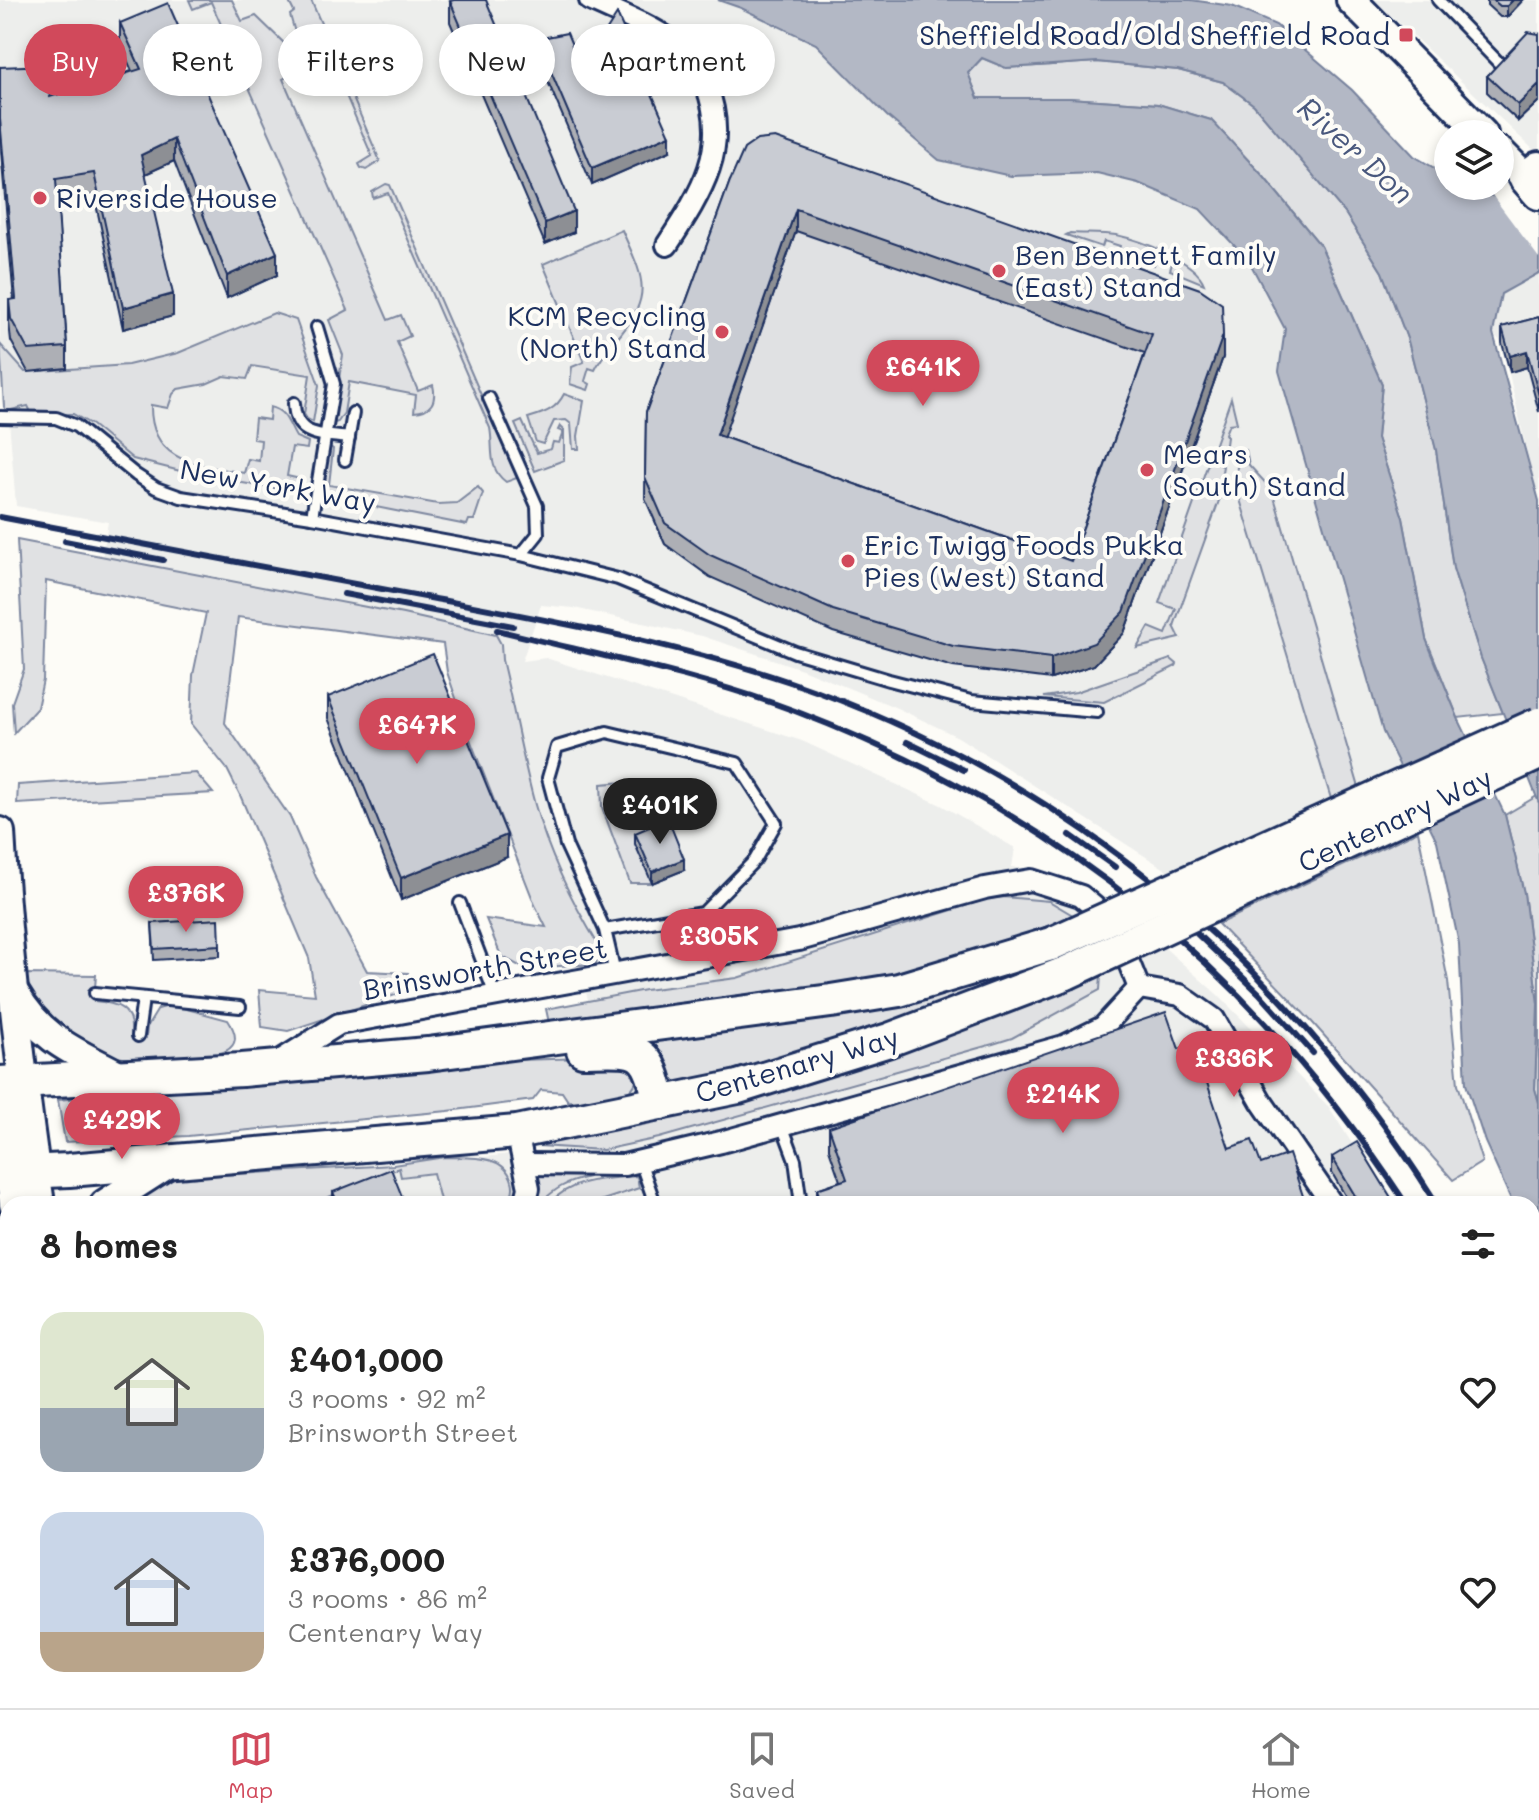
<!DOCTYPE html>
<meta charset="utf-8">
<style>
:root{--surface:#fff;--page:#f6f6f6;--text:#222;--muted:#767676;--line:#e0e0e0;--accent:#d1495b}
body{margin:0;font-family:Mali,sans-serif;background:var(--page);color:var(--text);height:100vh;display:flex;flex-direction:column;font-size:30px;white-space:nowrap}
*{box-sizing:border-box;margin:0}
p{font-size:26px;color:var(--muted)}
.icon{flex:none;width:44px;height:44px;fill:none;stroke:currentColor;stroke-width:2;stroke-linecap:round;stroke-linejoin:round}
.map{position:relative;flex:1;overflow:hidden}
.sheet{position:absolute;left:0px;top:1196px;width:1540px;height:512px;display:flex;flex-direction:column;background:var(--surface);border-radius:24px 24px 0 0;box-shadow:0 4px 12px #0003}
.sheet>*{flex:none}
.top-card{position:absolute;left:24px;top:24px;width:800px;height:72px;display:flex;gap:16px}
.buttons{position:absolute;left:1434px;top:120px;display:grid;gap:16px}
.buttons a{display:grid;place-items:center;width:80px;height:80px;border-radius:50%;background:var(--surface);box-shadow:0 4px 12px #0003;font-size:40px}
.price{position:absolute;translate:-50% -68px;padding:0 18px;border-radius:28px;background:var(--accent);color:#fff;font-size:26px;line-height:52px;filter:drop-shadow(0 2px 4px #0008)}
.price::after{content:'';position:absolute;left:50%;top:48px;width:24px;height:18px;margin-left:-12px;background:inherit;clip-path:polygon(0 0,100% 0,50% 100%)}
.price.on{background:#222;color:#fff}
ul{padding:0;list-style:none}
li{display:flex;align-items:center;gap:24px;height:200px;padding:0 40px}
li span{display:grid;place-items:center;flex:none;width:224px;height:160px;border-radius:24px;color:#555}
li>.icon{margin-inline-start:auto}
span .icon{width:96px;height:96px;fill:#fffc;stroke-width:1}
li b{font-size:34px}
h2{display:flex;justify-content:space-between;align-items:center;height:96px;padding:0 40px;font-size:34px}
.pill{padding:0 28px;border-radius:36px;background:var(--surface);box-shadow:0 4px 12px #0003;font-size:28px;line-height:72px}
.pill.on{background:var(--accent);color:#fff}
.tab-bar{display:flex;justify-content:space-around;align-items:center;height:112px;border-top:2px solid var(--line);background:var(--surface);font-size:22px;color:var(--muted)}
.tab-bar a{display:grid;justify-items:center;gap:4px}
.tab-bar .on{color:var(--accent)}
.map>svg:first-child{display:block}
.built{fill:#edeeec}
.green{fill:#e0e1e3;stroke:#7e88a0;stroke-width:2}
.water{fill:#b3b8c5;stroke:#76819c;stroke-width:2}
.pier{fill:#fdfcf7}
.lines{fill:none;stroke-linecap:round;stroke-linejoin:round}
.lane-casing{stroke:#1b2f5e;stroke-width:16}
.street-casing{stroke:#1b2f5e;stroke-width:26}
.secondary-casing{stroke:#1b2f5e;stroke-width:34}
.primary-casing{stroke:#1b2f5e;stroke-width:38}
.lane{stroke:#fdfcf7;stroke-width:10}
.street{stroke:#fdfcf7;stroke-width:20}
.secondary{stroke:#fdfcf7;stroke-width:28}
.primary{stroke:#fdfcf7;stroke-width:32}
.rail{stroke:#1b2f5e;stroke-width:6}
.primary-bridge-casing{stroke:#1b2f5e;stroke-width:38;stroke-linecap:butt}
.primary-bridge{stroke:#fdfcf7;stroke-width:32}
.wall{fill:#adafb5;stroke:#1b2f5e;stroke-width:2;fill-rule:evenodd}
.shaded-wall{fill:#8d8f94;stroke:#1b2f5e;stroke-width:2}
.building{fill:#c9ccd3;stroke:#1b2f5e;stroke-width:2;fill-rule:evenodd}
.poi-dot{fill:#d1495b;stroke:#fdfcf7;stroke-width:3}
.labels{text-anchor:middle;stroke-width:8;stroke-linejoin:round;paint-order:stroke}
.poi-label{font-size:28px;fill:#1b2f5e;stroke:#fdfcf7;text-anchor:start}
.street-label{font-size:28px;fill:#1b2f5e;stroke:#fdfcf7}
.water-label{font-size:30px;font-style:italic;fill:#49587d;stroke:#fdfcf7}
</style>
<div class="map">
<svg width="1539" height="1708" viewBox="0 0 1539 1708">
<rect width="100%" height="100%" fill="#fdfcf7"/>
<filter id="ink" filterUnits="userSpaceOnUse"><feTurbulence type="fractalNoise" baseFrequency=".0125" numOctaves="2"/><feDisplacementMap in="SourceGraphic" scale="16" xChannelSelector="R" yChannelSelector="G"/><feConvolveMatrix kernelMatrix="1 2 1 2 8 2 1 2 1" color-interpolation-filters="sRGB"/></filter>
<g filter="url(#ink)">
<g class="built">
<polygon points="0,0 718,0 741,8 816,44 887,116 939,160 1011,176 1097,173 1138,183 1200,209 1249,261 1285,329 1279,371 1402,772 1176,876 958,737 897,708 802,669 702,636 574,608 541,605 522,661 546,658 802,741 941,805 1015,848 1012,867 1041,872 1091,889 1114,903 1218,995 1329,1107 1390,1204 312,1204 400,1168 634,1138 577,966 443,644 207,613 97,591 108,522 16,506 6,383 0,373"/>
<polygon points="1375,0 1539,0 1539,155"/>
<polygon points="1539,273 1539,490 1536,491 1502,343 1493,333 1501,294"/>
<polygon points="59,1700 1400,1700 1399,1708 57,1708"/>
</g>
<g class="green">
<path d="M189,0h43l10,21 14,-5 30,29 13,21 -4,2 1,4 -13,7 105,241 13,-5 9,21 -13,6 21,49 15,-6c4,17 -2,26 -19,27l2,-17 -67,-13 -5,31 -6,9 -7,2 12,-69 -14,-35 19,-10 -137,-308 -18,7z"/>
<polygon points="288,0 311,0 380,161 366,170 361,168 359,164 372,156 330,58 316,64 313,60 309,61 296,36 290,15 294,12"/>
<polygon points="982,58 1006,68 1097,62 1178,70 1223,82 1254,105 1345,213 1382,272 1408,341 1436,449 1453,568 1481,658 1503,713 1458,718 1426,639 1403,518 1377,438 1382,384 1321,246 1264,177 1210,120 1158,104 1069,98 978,98 968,73"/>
<path d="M386,184l4,1 127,293 -11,4c-19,-14 -12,-33 -16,-54l-102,-235 -15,5 -1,-6z"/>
<polygon points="730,203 1222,325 1223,357 1124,633 1094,665 1051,679 710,577 665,544 645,498"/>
<path d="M622,230c19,44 33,63 -1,104 -9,11 -20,23 -26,36l-6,-2 -4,13 5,3 -2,6 -18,-6 2,-17 12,-5 -41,-98z"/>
<path d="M1070,233c15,1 31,0 46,2 24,5 79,25 88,49l-34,-14 2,-6 -16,-6 -2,7 -36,-12 2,-7 -16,-5 -2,6 -36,-12z"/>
<path d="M274,313l22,7 23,65 -6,37 -6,-3 -3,-5 6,-39 -58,-9 -5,13 -23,-3 -18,8 -28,5 -5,5 -5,14 -17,-3c-1,59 49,60 93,68l4,-14 11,2 2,-21 -8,-1 2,-21 14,2 1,-13c17,4 18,17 26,30l12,5 -1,7 -15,-2 -5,29 13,3 -9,12 -91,-15 -67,-17 -41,-34 -19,-11h-41l-4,-8 -21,5 -3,-4 -4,-63 25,28 103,-7 50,-12z"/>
<path d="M564,394l20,7 -6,35 1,13h-6l-2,-25 -5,-4 -12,1 -11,23 -7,-2 -8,-24c16,-5 28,-8 36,-24z"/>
<polygon points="1231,398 1237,423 1229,424 1225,434 1227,437 1225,452 1219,464 1223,466 1219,490 1221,495 1174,626 1180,638 1137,648 1149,627 1166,634 1176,609 1159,603"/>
<polygon points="522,421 537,453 551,449 553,442 559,443 563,432 558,430 560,426 564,430 564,460 535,471 515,424"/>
<polygon points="326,444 333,449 329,485 438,504 457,503 478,487 483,493 474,520 469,520 467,525 320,496"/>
<polygon points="1246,450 1249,465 1272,490 1360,791 1332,802 1239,496 1236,481 1238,452"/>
<path d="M17,540l386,74 93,21 5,9 1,16c12,48 20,98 33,145 14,50 37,97 64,141l-3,18 -73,4 -22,-12 -15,-37 60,8 -11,-22 -65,-166 -23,-67 -4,-28 -205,-27 -13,106 65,94 26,60 51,94 41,2 2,17 -122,41 -26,-4 -3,-37 56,5 -6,-37 -69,-163 -13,-26 -36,-45 2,-49 13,-62 -160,-32 -3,99 -6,28 -23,25 -2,-30 12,-34z"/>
<polygon points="1171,659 1177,664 1176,666 1104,702 1044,697 1076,692"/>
<polygon points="196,773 213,793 17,804 18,785"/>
<polygon points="636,781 652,783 665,799 668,830 636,844 652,883 630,883 602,807 601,784"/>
<polygon points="1537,796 1539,803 1539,1103 1535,1089 1538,1004 1524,894 1505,815"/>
<polygon points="1418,831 1448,981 1458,1084 1482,1162 1453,1180 1312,1022 1218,924"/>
<polygon points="1003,897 1049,901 1076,917 959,961 821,994 549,1023 546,1009 645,990 737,978 987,899"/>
<path d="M23,974l73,1 -2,26c23,2 39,7 37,32l15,5 1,-11 11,-18 14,-4 56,15c24,36 -20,36 -45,38 -12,2 -25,4 -37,3 -21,-2 -47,-6 -66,-15 -29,-13 -46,-45 -57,-72z"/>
<path d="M1011,975l-96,41 -77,25 -164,45c-8,-27 -15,-33 -39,-47l271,-35z"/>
<polygon points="1101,975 1100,990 1012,1038 993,1044 659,1138 603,1150 539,1146 540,1142 592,1134 701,1110 918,1046"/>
<path d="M586,1058l43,8 7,16c-11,24 -46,19 -68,19l-6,-9 -21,-2 -8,10 -85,11 -260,25 -123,6 -7,-42 420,-39z"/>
<path d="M445,1157c23,1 59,-4 67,24 3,9 0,16 -7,23h-64l-8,-31 -32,4 -2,-9 -87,36h-175l12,-15 19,-11 225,-13z"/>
<path d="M538,1171l50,3v3c-24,6 -32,11 -49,27z"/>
<path d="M637,1176l2,12 -48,16h-42c23,-26 56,-25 88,-28z"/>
<polygon points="0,1288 8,1297 8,1546 0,1545"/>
<polygon points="1532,1423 1539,1436 1539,1524 1532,1470"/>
<polygon points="1400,1700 1503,1700 1502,1708 1399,1708"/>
</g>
<polygon class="water" points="718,0 1191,0 1232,6 1276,25 1352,90 1414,156 1448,176 1448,186 1468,186 1514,205 1539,198 1539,273 1501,294 1493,333 1539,501 1539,803 1481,658 1453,568 1436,450 1408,341 1382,272 1345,213 1254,105 1223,82 1178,70 1097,62 1006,68 982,58 968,73 978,98 1069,98 1158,104 1211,120 1264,177 1321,246 1382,384 1377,438 1403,518 1426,639 1458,718 1505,815 1524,893 1538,1004 1535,1089 1539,1103 1539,1264 1532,1248 1532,1204 1513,1204 1485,1142 1466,1084 1459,944 1437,841 1383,732 1279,371 1285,329 1249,261 1200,209 1138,183 1097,173 1011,176 939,160 887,116 816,44 741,8"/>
<polygon class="pier" points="1489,191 1514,201 1539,194 1539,258"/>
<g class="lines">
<g class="lane-casing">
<g id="lane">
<polyline points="1438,0 1499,63"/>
<polyline points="489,398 537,506 538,534 521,555"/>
<path d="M294,403c1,35 26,31 55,35"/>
<polyline points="0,417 56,418 76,426 136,475 156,488 181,497 312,517 521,555 618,579 795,652 889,680 971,701 1097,712"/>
<polyline points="345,460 353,413"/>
<polyline points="312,517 334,384 317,327"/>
<polyline points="460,903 495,995"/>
<polyline points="605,930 703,913 755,860 776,823 737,763 607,732 557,747 548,778 566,845 605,930 615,973"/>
<polyline points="95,993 240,1007"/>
<polyline points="138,1036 143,998"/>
<polyline points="782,1125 795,1160 801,1204"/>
<polyline points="640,1161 653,1198"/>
<polyline points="420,1700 424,1708"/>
<polyline points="784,1700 787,1708"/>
<polyline points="1036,1700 1038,1708"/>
<polyline points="842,1708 858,1702"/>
<polyline points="1128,1708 1131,1700"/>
<polyline points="1154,1708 1172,1700"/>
</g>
</g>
<g class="street-casing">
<g id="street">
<path d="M590,0c28,13 58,24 83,42 14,10 27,27 33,43 25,63 -5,108 -39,160"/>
<polyline points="1139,988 1180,995 1214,1019 1261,1101 1332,1204"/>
<polyline points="278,1062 339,1024 799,940 985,888 1031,880 1081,896 1113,923 1139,988"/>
<polyline points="517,1132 529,1188 525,1204"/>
<polyline points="526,1164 624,1165 721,1142 1064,1046 1103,1027 1139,988"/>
<polyline points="0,1570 8,1570"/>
<polyline points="1532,1612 1539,1614"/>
<polyline points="57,1708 59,1700"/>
<polyline points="1255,1708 1271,1700"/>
</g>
</g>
<g class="secondary-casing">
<g id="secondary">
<polyline points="1351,0 1483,134"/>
<polyline points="1500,152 1526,178"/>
<path d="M0,832c7,125 22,248 40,372"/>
<path d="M15,994c27,47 61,58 107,83"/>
<polyline points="0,1101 14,1204"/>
<polyline points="105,1204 172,1161"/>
<polyline points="0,1235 8,1243"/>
<polyline points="206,1700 209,1708"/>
</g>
</g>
<g class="primary-casing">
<g id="primary">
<polyline points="1539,168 1526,178 1539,193"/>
<path d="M583,1050c55,-1 65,-6 77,53"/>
<polyline points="0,1083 242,1070 428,1054 831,1001 899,990 1051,944"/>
<polyline points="0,1173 69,1170 517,1132 738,1087 889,1040 1066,973"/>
</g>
</g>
<use href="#lane" class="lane"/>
<use href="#street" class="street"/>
<use href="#secondary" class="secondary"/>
<use href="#primary" class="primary"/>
<g class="rail">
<path d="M0,517c142,27 283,54 425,80 122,23 247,45 365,85 273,93 495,279 647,522"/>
<polyline points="65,541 163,560"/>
<polyline points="344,594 513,626"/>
<path d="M497,630c99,25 202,45 298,81 262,100 458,259 611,493"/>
<polyline points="907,742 964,770"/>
<polyline points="1070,835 1115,867"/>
<polyline points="1193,930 1259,993 1313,1053"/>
<polyline points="1532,1373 1539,1385"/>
<polyline points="1532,1395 1539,1409"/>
<polyline points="1532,1582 1532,1618"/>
<polyline points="1523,1708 1524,1700"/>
</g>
<g class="primary-bridge-casing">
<g id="primary-bridge">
<polyline points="1051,944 1539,724"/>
<polyline points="1066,973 1539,753"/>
</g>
</g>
<use href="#primary-bridge" class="primary-bridge"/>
</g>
<g class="wall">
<polygon points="1487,0 1523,0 1507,17 1500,17 1487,5"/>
<polygon points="450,1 574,232 545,244 450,22"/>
<polygon points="120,23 277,275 227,298 174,161 145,174 173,316 123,329 94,195 57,201 67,347 67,368 28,372 11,341 9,322 9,300 14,300 0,140 0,67 50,97 132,71 120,44"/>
<polygon points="1539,34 1539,101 1518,121 1487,92 1487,76"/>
<polygon points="537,39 582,69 670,151 592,185 537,56"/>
<path d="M730,181l493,176 -99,276 -30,32 -43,14 -98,-12 -120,-35 -123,-55 -45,-33 -20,-46 1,-86zM796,231l349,122 -74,208 -348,-124z"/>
<polygon points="1539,317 1539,412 1527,367 1510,372 1502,343 1502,327"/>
<polygon points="328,697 507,857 401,900 328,718"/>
<polygon points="635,833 684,870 652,883 635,844"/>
<polygon points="152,923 220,945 220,956 154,960"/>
<polygon points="1179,1049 1229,1148 1261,1164 1305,1202 1318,1204 817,1204 817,1189 840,1181 829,1149 829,1127"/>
<polygon points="1332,1157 1395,1204 1350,1204 1332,1173"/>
<polygon points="333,1192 405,1204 333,1204"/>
<polygon points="302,1700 356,1700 359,1708 304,1708"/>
<polygon points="550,1700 630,1700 607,1708 553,1708"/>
<polygon points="869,1700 985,1700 987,1708 871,1708"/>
</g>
<g class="shaded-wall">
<polygon points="1513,0 1523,0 1507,17 1507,6"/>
<polygon points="1539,84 1539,101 1518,121 1518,105"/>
<polygon points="670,135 670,151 592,185 592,168"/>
<polygon points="174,139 174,161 141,176 141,155"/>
<polygon points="796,209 796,231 717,456 717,435"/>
<polygon points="574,211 574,232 545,244 545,223"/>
<polygon points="277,253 277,275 227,298 227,276"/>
<polygon points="173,294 173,316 123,329 123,308"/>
<polygon points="1223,335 1223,357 1124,633 1094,665 1051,679 1051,658"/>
<polygon points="1527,351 1527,367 1510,372 1510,356"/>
<polygon points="507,835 507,857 401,900 401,878"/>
<polygon points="684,859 684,870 652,883 652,872"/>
<polygon points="26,1700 29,1700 28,1708 25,1708"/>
<polygon points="568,1700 630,1700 607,1708 559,1708 559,1703"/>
<polygon points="1388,1701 1388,1708 1378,1708"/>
</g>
<g class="building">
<polygon points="454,0 486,0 574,211 545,223 450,1"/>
<polygon points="1493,0 1513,0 1507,6 1500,6"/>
<polygon points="168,3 277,253 227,276 174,139 141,155 173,294 123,308 94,173 56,179 67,347 28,350 11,319 9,300 16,299 0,119 0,67 48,65 50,97 141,69 120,23"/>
<polygon points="617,14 670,135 592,168 537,39 567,33 582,69"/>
<polygon points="1528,32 1539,34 1539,84 1518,105 1487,76"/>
<path d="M775,138l425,151 22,15 1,31 -99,277 -30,31 -43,15 -98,-12 -120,-36 -123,-55 -45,-32 -20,-46 1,-65 84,-231 14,-32 13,-9zM796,209l356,125 -81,227 -354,-126z"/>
<polygon points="1539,317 1539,396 1527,351 1510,356 1502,327"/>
<polygon points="433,654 507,835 401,878 328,697"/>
<polygon points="668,819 684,859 652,872 635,833"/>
<polygon points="219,919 220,945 154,949 152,923"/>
<polygon points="1166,1012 1179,1049 1194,1044 1229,1148 1252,1140 1261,1164 1289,1154 1305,1202 1316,1198 1318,1204 822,1204 817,1189 847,1179 829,1127"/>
<polygon points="1357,1142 1395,1204 1360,1204 1332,1157"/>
<polygon points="391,1169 405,1204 338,1204 333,1192"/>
<polygon points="0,1613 8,1614 8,1700 26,1700 25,1708 0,1708"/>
<polygon points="102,1700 175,1700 176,1704 183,1702 185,1708 103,1708"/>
<polygon points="308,1700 356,1700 359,1708 310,1708"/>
<polygon points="873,1700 985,1700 987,1708 875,1708"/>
<polygon points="1332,1700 1388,1700 1388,1701 1378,1708 1319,1708"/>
</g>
</g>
<g class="poi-dot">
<rect x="1398" y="27" width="16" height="16" rx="4"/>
<circle cx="40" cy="198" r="8"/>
<circle cx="999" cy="271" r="8"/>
<circle cx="722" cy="332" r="8"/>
<circle cx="1147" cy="470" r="8"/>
<circle cx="848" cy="561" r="8"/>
</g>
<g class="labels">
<g class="poi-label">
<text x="1390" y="45" text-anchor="end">Sheffield Road/Old Sheffield Road</text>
<text x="56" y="208">Riverside House</text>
<text x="1015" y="265">Ben Bennett Family<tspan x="1015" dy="32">(East) Stand</tspan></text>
<text x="706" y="326" text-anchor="end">KCM Recycling<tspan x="706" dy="32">(North) Stand</tspan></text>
<text x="1163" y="464">Mears<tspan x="1163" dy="32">(South) Stand</tspan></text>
<text x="864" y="555">Eric Twigg Foods Pukka<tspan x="864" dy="32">Pies (West) Stand</tspan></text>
</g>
<g class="street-label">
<text transform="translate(278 486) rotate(10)" y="10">New York Way</text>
<text transform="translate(1395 820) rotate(-25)" y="10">Centenary Way</text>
<text transform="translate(485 969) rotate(-10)" y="10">Brinsworth Street</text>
<text transform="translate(797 1065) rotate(-16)" y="10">Centenary Way</text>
</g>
<g class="water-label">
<text transform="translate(1355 151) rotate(42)" y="10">River Don</text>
</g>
</g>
</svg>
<div class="buttons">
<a><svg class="icon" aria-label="layers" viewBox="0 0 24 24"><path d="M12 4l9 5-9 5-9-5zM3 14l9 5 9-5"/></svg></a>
</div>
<b class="price" style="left:923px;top:408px">£641K</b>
<b class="price" style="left:417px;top:766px">£647K</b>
<b class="price on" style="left:660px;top:846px">£401K</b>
<b class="price" style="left:186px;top:934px">£376K</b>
<b class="price" style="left:719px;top:977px">£305K</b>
<b class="price" style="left:1234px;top:1099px">£336K</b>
<b class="price" style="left:1063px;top:1135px">£214K</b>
<b class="price" style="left:122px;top:1161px">£429K</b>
<div class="top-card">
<a class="pill on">Buy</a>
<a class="pill">Rent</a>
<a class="pill">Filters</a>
<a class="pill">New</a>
<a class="pill">Apartment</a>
</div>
<section class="sheet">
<h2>8 homes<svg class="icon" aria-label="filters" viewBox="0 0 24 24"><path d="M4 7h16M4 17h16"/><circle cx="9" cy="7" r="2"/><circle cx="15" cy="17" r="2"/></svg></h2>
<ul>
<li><span style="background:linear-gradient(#dfe7d0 60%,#9aa5b1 0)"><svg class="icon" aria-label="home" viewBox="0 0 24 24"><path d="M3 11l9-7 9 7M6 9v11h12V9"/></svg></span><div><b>£401,000</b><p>3 rooms · 92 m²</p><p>Brinsworth Street</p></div><svg class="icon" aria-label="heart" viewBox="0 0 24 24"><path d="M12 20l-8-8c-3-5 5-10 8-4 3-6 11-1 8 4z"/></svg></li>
<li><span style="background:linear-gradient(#c9d6e8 75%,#b9a48a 0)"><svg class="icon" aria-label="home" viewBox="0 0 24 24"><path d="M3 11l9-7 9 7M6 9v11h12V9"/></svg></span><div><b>£376,000</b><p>3 rooms · 86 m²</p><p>Centenary Way</p></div><svg class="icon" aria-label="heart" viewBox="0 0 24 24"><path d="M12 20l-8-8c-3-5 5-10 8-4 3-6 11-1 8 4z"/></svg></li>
</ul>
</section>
</div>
<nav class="tab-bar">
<a class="on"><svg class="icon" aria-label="map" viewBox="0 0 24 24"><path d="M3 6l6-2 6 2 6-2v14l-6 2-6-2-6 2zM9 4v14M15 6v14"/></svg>Map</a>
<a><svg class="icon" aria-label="saved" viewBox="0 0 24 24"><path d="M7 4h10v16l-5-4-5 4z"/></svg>Saved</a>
<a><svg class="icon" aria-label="home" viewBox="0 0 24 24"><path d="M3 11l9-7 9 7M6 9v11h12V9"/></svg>Home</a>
</nav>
